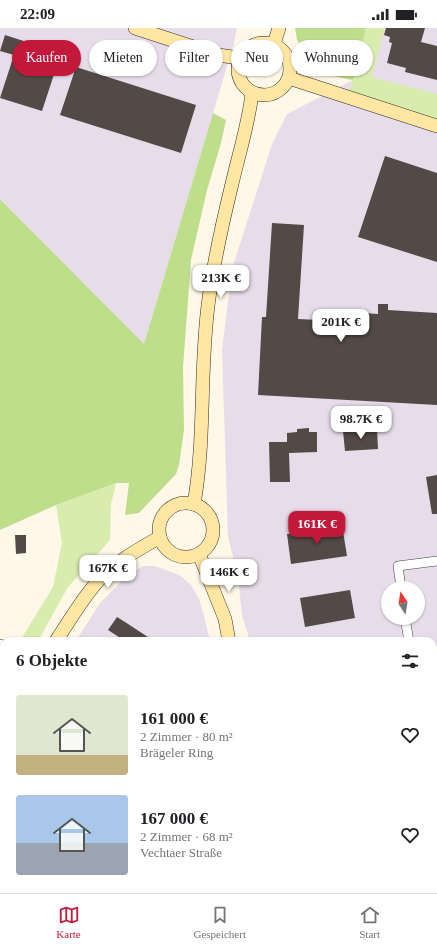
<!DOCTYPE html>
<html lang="de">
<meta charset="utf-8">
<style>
:root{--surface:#fff;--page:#f6f6f6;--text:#202124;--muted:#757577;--line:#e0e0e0;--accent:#c4183b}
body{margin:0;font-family:Georgia,serif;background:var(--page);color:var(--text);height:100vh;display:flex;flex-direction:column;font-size:15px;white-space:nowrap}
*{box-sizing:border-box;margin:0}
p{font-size:13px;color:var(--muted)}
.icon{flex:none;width:22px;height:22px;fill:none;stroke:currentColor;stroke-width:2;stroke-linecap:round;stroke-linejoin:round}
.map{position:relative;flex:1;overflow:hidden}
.panel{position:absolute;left:0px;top:609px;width:437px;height:256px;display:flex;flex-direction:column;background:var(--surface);border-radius:12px 12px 0 0;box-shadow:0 1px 3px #0004}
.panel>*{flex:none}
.banner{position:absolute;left:12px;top:12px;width:413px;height:36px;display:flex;gap:8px}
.needle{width:26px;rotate:348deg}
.buttons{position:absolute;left:381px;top:553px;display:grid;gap:8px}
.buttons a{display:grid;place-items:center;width:44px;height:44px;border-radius:50%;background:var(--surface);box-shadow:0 1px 3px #0004;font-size:20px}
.price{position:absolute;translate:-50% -34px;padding:0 9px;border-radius:8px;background:#fff;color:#222;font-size:13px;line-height:26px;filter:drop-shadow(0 1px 2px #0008)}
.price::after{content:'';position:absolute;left:50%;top:24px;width:12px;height:9px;margin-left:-6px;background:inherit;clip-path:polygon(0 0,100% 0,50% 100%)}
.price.active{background:var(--accent);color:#fff}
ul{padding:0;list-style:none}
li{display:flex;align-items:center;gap:12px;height:100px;padding:0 16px}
li span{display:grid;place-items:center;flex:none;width:112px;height:80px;border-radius:4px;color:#555}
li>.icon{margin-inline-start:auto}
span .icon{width:48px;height:48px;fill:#fffc;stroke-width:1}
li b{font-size:17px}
h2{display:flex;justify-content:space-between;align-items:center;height:48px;padding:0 16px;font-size:17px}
.chip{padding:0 14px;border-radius:18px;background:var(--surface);box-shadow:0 1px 3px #0004;font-size:14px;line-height:36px}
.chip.active{background:var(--accent);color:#fff}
.status{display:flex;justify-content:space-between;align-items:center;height:28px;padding:0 20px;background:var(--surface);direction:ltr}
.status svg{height:11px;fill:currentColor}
.tab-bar{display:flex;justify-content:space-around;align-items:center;height:56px;border-top:1px solid var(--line);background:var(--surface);font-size:11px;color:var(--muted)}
.tab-bar a{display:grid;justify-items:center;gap:2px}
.tab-bar .active{color:var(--accent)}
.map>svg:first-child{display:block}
.industrial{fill:#e7ddea;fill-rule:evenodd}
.green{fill:#d8ecae}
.forest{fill:#bede8c}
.building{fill:#534946}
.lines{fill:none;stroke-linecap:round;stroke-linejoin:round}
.street-casing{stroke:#3d3d3d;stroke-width:10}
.secondary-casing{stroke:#2c2c2c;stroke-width:14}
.street{stroke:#fff;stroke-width:9}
.secondary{stroke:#ffe6a2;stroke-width:13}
</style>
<div class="status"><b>22:09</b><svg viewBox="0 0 49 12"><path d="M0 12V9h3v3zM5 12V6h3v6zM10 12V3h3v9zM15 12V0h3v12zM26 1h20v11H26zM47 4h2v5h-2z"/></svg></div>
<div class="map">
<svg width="437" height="865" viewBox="0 0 437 865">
<rect width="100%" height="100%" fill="#fff7e7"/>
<g class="industrial">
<polygon points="0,0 237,0 234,15 213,85 144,316 0,171"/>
<path d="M366,0h71v833l-4,4v-224h-183l-8,-26 -4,-39 -10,-39 -6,-187 10,-81 40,-125 15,-30 66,-34zM388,560h30v30h-30z"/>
<polygon points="143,538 154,538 166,542 181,548 191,557 199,571 204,588 210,613 76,613 100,575 128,547"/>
<polygon points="0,629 4,630 4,861 292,861 294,865 0,865"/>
<polygon points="363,861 399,861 391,865 369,865"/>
</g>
<g class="green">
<polygon points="366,0 385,0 372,49 437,66 437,92 349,64"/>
<polygon points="116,455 111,476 110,512 68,559 38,613 20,613 53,559 62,515 56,477"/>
</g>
<g class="forest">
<polygon points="295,0 366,0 353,52 317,45 309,38 302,20 297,12"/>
<polygon points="213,85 226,92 221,115 207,162 191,232 183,339 184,402 179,437 176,446 139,485 125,487 129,455 116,455 56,477 0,502 0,171 144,316"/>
<polygon points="437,833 437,865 391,865 399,861 433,861 433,837"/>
<polygon points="324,861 363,861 369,865 325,865"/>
</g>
<g class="building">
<polygon points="386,0 425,0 421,14 437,18 437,52 405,44 406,40 387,35 392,15 389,14 390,9 384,7"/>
<polygon points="5,7 61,25 42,83 0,70 14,27 0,23"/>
<polygon points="76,39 196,77 181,125 60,87"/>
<polygon points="385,128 437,145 437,234 358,209"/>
<polygon points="272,195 304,197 298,291 363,294 364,285 378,286 378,276 388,276 388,282 437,285 437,377 258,367 262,289 266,289"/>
<polygon points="309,400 309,404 317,404 317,424 289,425 290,454 270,454 269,414 287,414 287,405 297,404 297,401"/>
<polygon points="377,401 378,421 345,423 343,403"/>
<polygon points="437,447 437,486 432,486 426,449"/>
<polygon points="342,497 347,528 291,536 287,506"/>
<polygon points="15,507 26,507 26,525 16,526"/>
<polygon points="350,562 355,590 305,599 300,570"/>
<polygon points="117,589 125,594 154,613 125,613 108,602"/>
</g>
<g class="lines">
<g class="street-casing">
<g id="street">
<polyline points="401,560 398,538 437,533"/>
<polyline points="405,590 409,613"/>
<polyline points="0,616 4,617"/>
</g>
</g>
<g class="secondary-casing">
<g id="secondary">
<polyline points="135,0 218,27 239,30"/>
<circle cx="264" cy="41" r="26"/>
<polyline points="274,16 279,0"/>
<polyline points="289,50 437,98"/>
<circle cx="186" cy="502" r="27"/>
<path d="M194,476c12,-68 5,-137 15,-206 5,-37 13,-73 22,-110 7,-31 17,-62 21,-94"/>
<polyline points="199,526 225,591 229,613"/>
<path d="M56,613c12,-18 23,-37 37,-54 16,-21 44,-37 67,-50"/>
<polyline points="0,698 4,692"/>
<polyline points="308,861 310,865"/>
</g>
</g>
<use href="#street" class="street"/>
<use href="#secondary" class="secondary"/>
</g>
</svg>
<div class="buttons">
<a><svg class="needle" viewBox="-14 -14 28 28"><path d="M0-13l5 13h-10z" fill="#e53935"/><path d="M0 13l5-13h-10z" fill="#757577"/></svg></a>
</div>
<b class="price" style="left:221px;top:271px">213K €</b>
<b class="price" style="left:341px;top:315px">201K €</b>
<b class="price" style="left:361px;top:412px">98.7K €</b>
<b class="price active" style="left:317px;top:517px">161K €</b>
<b class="price" style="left:108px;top:561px">167K €</b>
<b class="price" style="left:229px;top:565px">146K €</b>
<div class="banner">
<a class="chip active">Kaufen</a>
<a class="chip">Mieten</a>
<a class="chip">Filter</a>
<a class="chip">Neu</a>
<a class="chip">Wohnung</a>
</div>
<section class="panel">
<h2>6 Objekte<svg class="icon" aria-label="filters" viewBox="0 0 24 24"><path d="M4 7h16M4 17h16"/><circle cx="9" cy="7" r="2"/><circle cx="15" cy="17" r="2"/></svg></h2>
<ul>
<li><span style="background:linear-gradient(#dfe7d0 75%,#c2b280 0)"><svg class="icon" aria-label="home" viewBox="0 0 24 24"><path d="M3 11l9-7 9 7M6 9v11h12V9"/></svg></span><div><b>161 000 €</b><p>2 Zimmer · 80 m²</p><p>Brägeler Ring</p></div><svg class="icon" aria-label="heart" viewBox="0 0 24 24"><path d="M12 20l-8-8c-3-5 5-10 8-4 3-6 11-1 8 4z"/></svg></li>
<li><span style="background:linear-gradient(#a9c7e8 60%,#9aa5b1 0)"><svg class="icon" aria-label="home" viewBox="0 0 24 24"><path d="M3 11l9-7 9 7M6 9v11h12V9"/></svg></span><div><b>167 000 €</b><p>2 Zimmer · 68 m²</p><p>Vechtaer Straße</p></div><svg class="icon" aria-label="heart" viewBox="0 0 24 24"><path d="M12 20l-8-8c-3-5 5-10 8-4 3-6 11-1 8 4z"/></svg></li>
</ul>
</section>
</div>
<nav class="tab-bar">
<a class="active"><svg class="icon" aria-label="map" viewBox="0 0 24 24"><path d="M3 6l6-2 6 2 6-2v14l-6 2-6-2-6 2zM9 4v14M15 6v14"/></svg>Karte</a>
<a><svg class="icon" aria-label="saved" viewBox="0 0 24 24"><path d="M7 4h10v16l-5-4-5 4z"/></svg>Gespeichert</a>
<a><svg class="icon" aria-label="home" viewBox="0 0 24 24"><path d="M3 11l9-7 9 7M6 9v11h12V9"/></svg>Start</a>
</nav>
